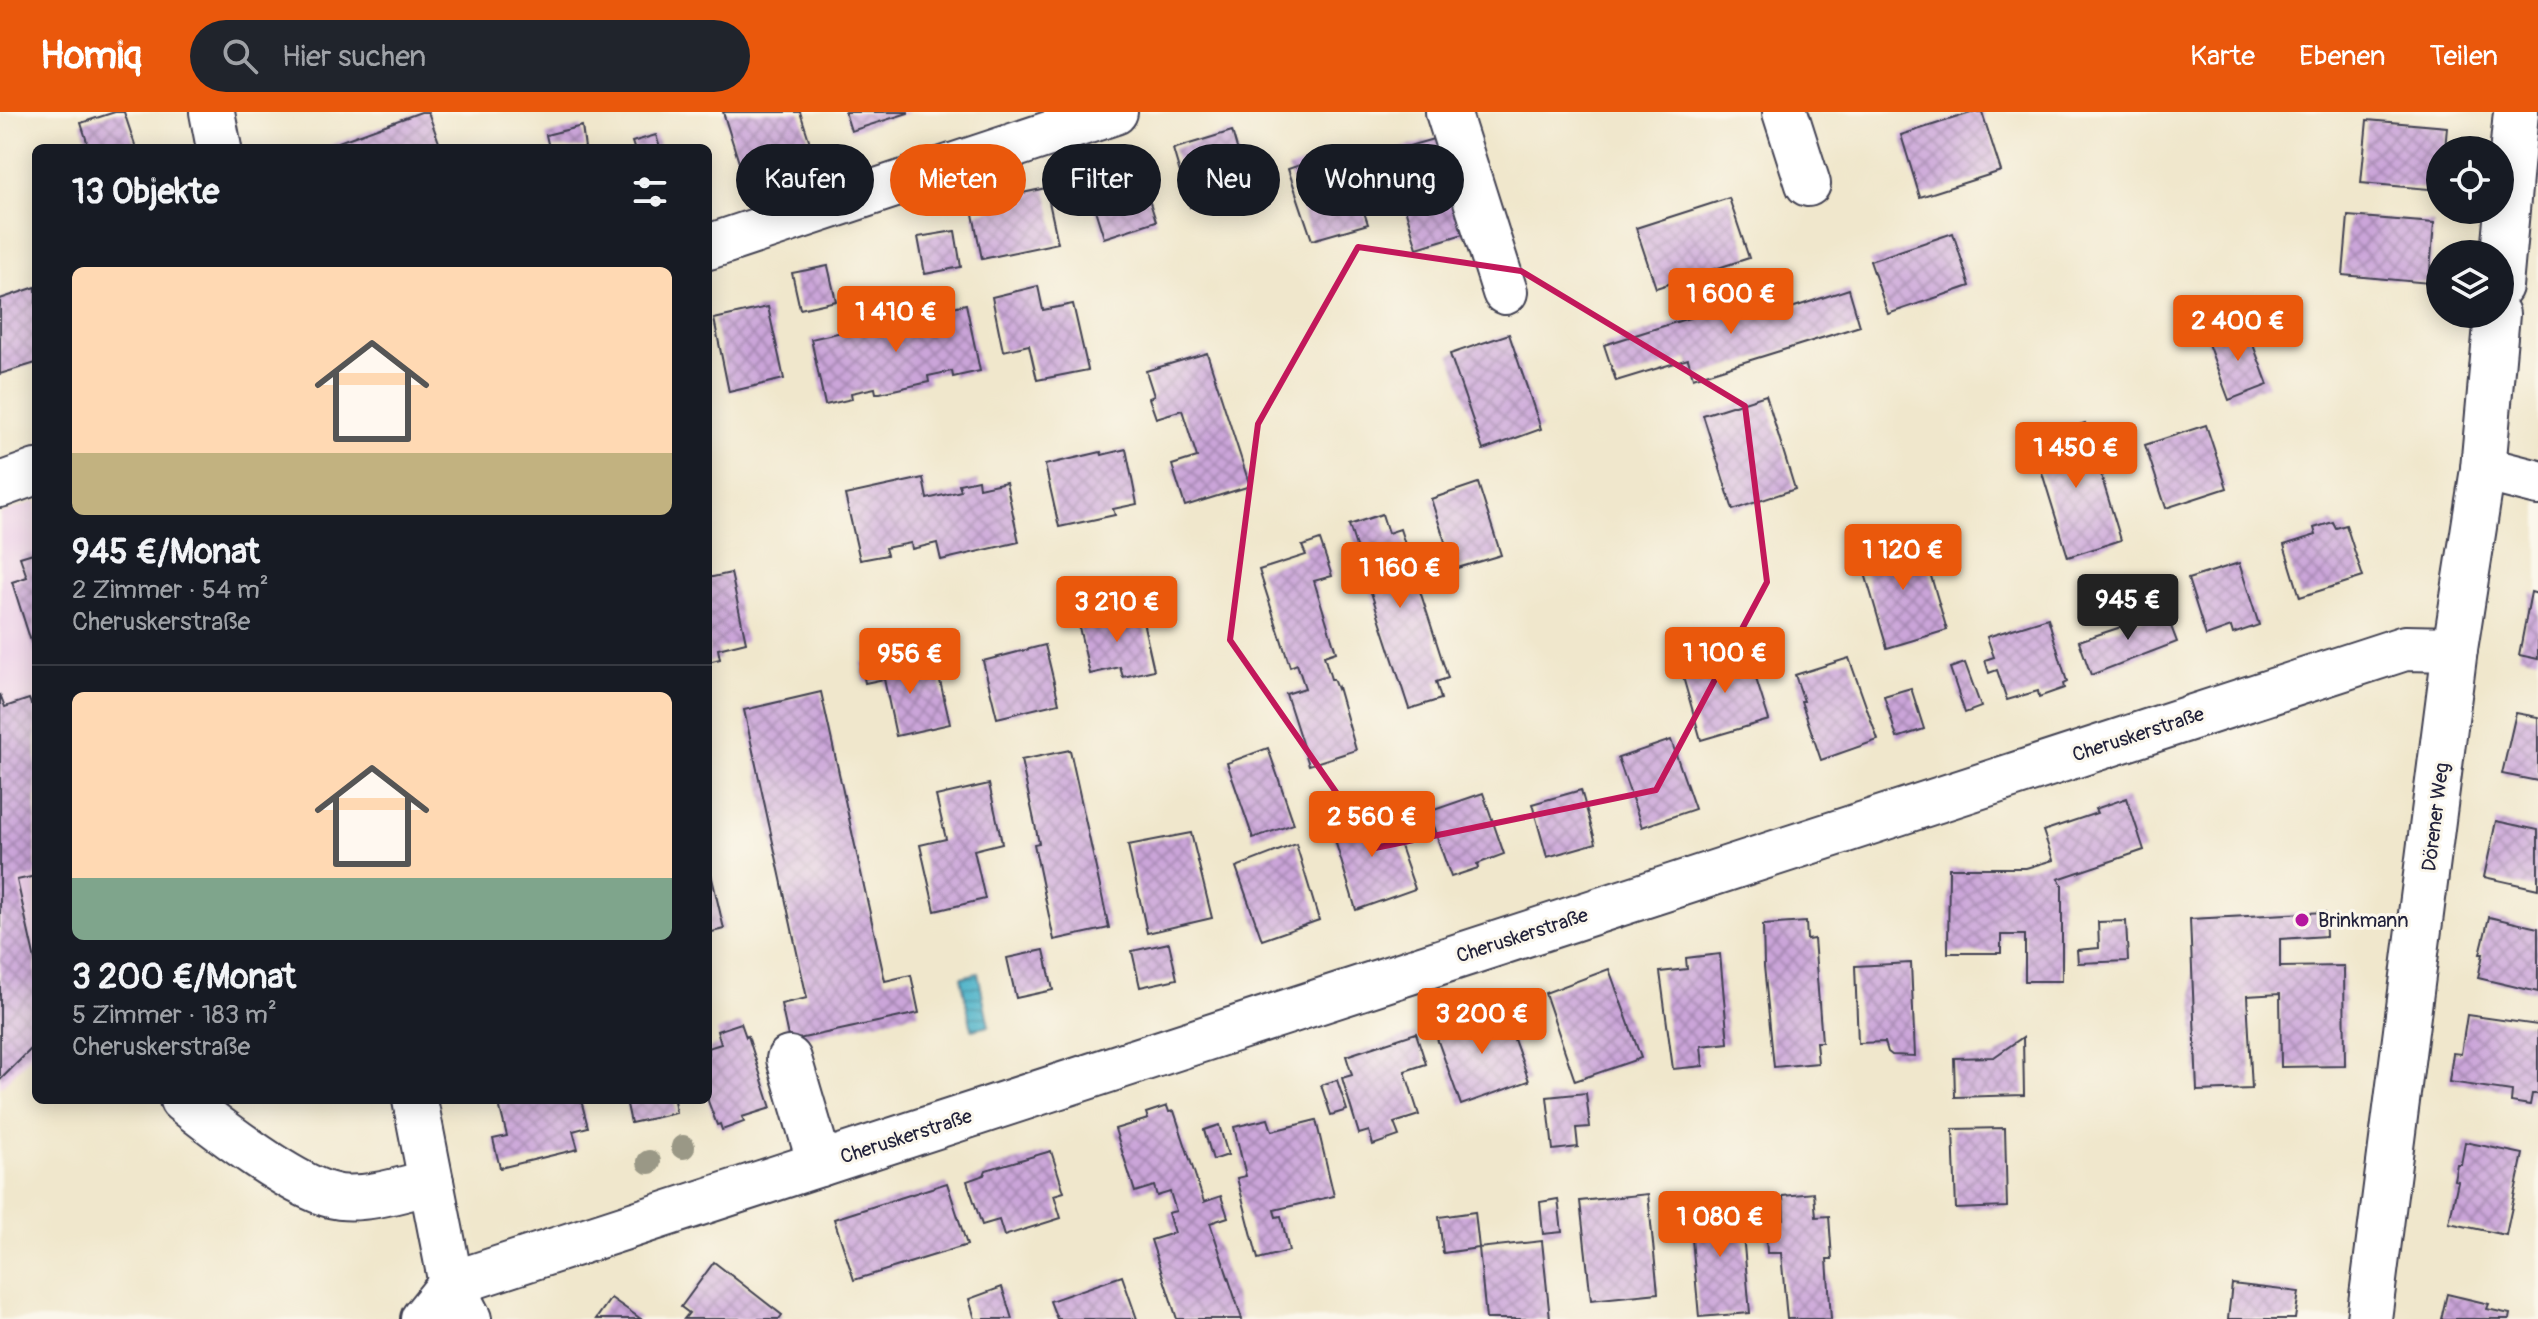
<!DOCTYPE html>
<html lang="de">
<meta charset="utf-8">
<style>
:root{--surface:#171b24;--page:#20242c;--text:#f1f3f6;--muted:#9ea1a6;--line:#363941;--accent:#ea580c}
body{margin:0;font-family:Pangolin,sans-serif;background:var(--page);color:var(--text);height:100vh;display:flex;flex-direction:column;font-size:30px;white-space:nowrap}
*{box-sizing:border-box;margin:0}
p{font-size:26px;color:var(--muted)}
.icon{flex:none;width:44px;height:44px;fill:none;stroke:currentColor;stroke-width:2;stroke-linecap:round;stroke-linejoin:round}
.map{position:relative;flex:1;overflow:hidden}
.sheet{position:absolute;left:32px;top:32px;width:680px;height:960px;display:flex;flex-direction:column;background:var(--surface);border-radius:12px;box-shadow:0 4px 20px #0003}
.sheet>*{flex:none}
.hud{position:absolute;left:736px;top:32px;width:760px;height:72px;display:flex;gap:16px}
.fabs{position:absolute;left:2426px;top:24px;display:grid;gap:16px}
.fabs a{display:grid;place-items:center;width:88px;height:88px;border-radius:50%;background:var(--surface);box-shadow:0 4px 20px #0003;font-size:40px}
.price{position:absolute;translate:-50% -68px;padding:0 18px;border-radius:8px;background:var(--accent);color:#fff;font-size:26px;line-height:52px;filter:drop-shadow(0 2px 4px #0008)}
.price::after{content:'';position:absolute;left:50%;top:48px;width:24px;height:18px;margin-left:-12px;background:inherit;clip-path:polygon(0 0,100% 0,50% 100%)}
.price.selected{background:#222;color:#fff}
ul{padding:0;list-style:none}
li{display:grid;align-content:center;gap:16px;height:424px;padding:0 40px}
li+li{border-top:2px solid var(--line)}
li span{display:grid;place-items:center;height:248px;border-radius:12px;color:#555}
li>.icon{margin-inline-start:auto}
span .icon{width:144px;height:144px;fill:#fffc;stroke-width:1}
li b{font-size:34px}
h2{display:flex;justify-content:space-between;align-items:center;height:96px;padding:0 40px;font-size:34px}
.pill{padding:0 28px;border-radius:36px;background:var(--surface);box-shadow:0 4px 20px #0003;font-size:28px;line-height:72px}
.pill.selected{background:var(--accent);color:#fff}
header{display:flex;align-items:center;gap:48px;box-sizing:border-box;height:112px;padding:0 40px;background:var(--accent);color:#fff}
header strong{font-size:38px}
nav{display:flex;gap:44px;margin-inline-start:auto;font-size:28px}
.search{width:560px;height:72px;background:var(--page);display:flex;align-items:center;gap:20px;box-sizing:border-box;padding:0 28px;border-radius:44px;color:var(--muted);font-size:30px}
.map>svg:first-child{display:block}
.built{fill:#edd0e9}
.water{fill:url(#water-rules);stroke:#366a82;stroke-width:2}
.building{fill:url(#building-cross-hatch)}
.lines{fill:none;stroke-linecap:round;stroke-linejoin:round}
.minor-casing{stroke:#414051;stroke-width:48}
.minor{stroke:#fff;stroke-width:44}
.tree{fill:#9a9886}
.marked{fill:none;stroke:#c2185b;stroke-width:6;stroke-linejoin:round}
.poi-dot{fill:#b5179e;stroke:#fbf7ec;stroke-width:3}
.labels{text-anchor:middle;stroke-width:6;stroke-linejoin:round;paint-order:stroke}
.street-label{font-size:20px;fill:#22223b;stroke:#fbf7ec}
.poi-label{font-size:20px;fill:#22223b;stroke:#fbf7ec;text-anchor:start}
</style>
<header>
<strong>Homiq</strong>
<div class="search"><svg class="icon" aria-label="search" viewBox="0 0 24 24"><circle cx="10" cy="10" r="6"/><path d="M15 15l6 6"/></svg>Hier suchen</div>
<nav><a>Karte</a><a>Ebenen</a><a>Teilen</a></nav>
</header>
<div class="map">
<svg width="2538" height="1207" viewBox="0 0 2538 1207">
<defs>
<pattern id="water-rules" width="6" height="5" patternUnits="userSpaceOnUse" patternTransform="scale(2)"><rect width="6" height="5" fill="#49b1c8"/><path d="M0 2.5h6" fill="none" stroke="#3c90a4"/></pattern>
<pattern id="building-cross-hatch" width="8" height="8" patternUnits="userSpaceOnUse" patternTransform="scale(2)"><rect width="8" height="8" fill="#cba5d9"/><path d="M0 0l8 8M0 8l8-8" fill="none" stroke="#a486b1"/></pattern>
</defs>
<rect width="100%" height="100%" fill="#fbf7ec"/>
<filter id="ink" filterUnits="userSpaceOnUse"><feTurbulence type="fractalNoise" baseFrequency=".0125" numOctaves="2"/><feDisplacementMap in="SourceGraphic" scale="16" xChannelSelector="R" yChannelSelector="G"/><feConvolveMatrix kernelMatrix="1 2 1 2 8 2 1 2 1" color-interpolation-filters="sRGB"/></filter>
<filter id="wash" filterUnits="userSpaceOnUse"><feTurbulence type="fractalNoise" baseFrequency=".006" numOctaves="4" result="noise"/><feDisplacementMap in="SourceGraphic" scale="32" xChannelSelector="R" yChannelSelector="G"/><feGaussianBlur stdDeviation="1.8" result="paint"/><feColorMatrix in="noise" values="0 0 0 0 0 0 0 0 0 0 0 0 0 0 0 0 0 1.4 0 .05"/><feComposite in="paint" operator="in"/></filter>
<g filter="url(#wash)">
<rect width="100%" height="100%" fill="#f0e7cc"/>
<polygon class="built" points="36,389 36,939 0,976 0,402"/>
<polygon class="water" points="978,861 989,914 972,918 961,865"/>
<g id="blocks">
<g class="building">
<polygon points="115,0 124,0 136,36 89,36 81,11"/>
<polygon points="421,0 428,0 441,36 322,36"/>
<polygon points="723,0 800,0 812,37 742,60"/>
<polygon points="845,0 908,0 908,1 851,19"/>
<polygon points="1974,0 1982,0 2001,59 1920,85 1901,23"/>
<polygon points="2367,8 2447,15 2445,38 2440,38 2440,78 2361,71"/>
<polygon points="582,14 585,36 549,36 546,23"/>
<polygon points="1232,19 1249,78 1190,95 1173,37"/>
<polygon points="656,23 660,36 634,36 632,30"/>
<polygon points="1444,24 1473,119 1417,136 1388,40"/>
<polygon points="1343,38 1368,112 1312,128 1288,57"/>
<polygon points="1136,47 1156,109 1104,126 1084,63"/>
<polygon points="1046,76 1058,131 982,147 973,102 992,98 990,88"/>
<polygon points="1729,86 1749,146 1656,176 1636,116"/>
<polygon points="2348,104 2434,111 2429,171 2343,163"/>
<polygon points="955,119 961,155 925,162 918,125"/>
<polygon points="1953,121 1970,174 1888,202 1870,149"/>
<polygon points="828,154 836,189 800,197 792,161"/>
<polygon points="1038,174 1043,198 1073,192 1088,258 1037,268 1029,233 1003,239 992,185"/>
<polygon points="36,175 36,251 0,262 0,187"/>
<polygon points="1849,177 1860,214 1693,266 1688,247 1616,269 1604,233 1758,184 1764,205"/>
<polygon points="966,192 980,259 953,265 952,259 928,264 929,270 880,281 876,281 875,276 851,281 852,287 825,293 811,227"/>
<polygon points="768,195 784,267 729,280 714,207"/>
<polygon points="2246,214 2268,273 2229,288 2207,229"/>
<polygon points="1509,222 1541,317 1483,338 1450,242"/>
<polygon points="1207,241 1250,374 1185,394 1172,353 1197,345 1182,298 1156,306 1149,286 1154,284 1146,259"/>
<polygon points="1766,283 1795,377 1733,398 1703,303"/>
<polygon points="2085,311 2121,428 2068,445 2032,328"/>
<polygon points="2206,313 2227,376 2166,396 2145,333"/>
<polygon points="1126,337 1137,392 1113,397 1115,403 1059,415 1045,353 1101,340 1102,343"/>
<polygon points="923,366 927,387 961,379 959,372 978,368 979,376 1006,370 1019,430 941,448 937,431 912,437 911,431 885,436 887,443 860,448 845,383"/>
<polygon points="1478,371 1501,443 1454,457 1431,387"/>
<polygon points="1382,402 1388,421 1400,417 1448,566 1436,570 1441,587 1409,597 1349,413"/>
<polygon points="2333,410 2336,416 2346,413 2363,465 2300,485 2284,433 2316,423 2314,416"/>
<polygon points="1919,424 1947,518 1887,536 1859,441"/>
<polygon points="1320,428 1332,464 1314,469 1336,540 1324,544 1331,567 1333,567 1337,577 1338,575 1356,638 1309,653 1286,582 1305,576 1297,552 1290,555 1259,458 1306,443 1302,434"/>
<polygon points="36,440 36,542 35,542 12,470 27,465 20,445"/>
<polygon points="2239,451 2259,513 2233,522 2231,515 2206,524 2188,467"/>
<polygon points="731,461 746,530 718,537 720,547 708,550 708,466"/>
<polygon points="2531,480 2538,482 2538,547 2519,543"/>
<polygon points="1140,496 1154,558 1123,565 1120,555 1090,562 1078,511"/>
<polygon points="2164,496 2177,530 2091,563 2079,529 2118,516 2128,509 2140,509"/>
<polygon points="2048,506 2067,570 2063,572 2064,576 2039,585 2038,579 2007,588 1997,558 1989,561 1985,548 1994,545 1987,525"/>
<polygon points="1045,533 1059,591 997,606 983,549"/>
<polygon points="1747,538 1769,608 1701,628 1681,558"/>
<polygon points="897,543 901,564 937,556 950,612 896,624 884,567 865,571 861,551"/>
<polygon points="1849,546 1878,628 1821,648 1801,589 1804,589 1795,563"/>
<polygon points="1965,551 1981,595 1965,601 1950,556"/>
<polygon points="1911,576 1924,617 1897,626 1884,584"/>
<polygon points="821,580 885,869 911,863 919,901 789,929 781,892 807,886 744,598"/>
<polygon points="0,582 5,595 29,587 31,592 36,590 36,764 17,768 36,853 36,932 0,968"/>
<polygon points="2516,601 2538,605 2538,669 2502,662"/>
<polygon points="1671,628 1695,697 1642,715 1618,646"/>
<polygon points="1268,636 1294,712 1253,726 1227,651"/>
<polygon points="1070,638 1109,816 1054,828 1034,732 1039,731 1021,648"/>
<polygon points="989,672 1002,731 974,738 985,787 935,799 920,733 946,727 936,684"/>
<polygon points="1581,678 1596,731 1547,745 1532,692"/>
<polygon points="1483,681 1504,742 1477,752 1478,756 1451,765 1428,700"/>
<polygon points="2127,686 2144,738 2058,767 2062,772 2062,869 2025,869 2025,823 2001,823 2001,841 1948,841 1949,756 2026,756 2053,748 2043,719 2097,701 2095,697"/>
<polygon points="1387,697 1415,777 1356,798 1331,715"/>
<polygon points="2496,709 2538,718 2538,777 2484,765"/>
<polygon points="1191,721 1212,806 1147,821 1128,733"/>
<polygon points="1296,732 1319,808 1262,828 1236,755"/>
<polygon points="708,749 724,817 708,821"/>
<polygon points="2325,800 2326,824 2280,827 2280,855 2344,854 2345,954 2281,955 2280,882 2247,884 2252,977 2197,979 2190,807"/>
<polygon points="2489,805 2538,816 2538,880 2478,866 2483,842 2480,842"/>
<polygon points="2126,809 2128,849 2078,851 2077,838 2099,836 2098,810"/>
<polygon points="1806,810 1807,828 1814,827 1822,930 1816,930 1818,951 1774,955 1764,854 1763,813"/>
<polygon points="1169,831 1177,867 1140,875 1132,839"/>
<polygon points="1044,838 1053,878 1016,886 1007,846"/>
<polygon points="1720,842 1728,931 1701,934 1703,954 1673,957 1660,860 1687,857 1686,846"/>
<polygon points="1911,851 1915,944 1892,943 1888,940 1885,930 1858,931 1855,854"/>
<polygon points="1609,857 1641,946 1575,969 1545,881"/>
<polygon points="1502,894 1529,969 1461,993 1434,918"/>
<polygon points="2467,903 2538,913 2538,982 2532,982 2530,993 2511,990 2512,979 2449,970 2453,941 2461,942"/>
<polygon points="741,911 746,925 748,924 771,996 742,1005 744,1010 722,1018 720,1012 717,1013 708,989 708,936 721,932 717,919"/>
<polygon points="1416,921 1426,952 1405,959 1419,1003 1394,1011 1399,1024 1373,1033 1369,1019 1359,1022 1342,966 1352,963 1346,944"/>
<polygon points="2023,925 2024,983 1955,985 1954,946 1994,945"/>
<polygon points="1337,968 1347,998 1331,1003 1321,973"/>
<polygon points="1586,981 1590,1015 1576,1016 1578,1035 1553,1038 1547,985"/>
<polygon points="498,988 581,988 588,1015 573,1019 578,1037 500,1056 493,1027 507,1024"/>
<polygon points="626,988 674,988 676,1001 631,1011"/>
<polygon points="1167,994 1169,1000 1174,999 1204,1090 1221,1084 1228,1105 1210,1111 1242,1207 1177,1207 1151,1128 1174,1121 1168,1101 1176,1099 1170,1080 1157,1084 1154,1074 1135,1080 1115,1017 1148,1007 1146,1001"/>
<polygon points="1268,1007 1272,1019 1316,1008 1334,1084 1274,1098 1276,1105 1281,1104 1289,1139 1258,1147 1237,1066 1246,1064 1234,1015"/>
<polygon points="1219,1013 1228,1043 1213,1048 1204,1018"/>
<polygon points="2005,1016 2007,1095 1956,1097 1953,1017"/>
<polygon points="2465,1030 2523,1042 2506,1123 2449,1111 2458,1069 2454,1068 2457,1052 2461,1052"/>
<polygon points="1051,1039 1064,1080 1054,1083 1061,1106 1004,1124 999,1108 982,1113 967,1069 984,1063 986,1058"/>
<polygon points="947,1071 967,1133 854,1168 834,1107"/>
<polygon points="1814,1081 1816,1105 1829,1104 1832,1147 1827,1147 1831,1207 1787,1207 1781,1141 1767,1141 1765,1108 1784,1107 1783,1084"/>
<polygon points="1648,1082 1658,1181 1591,1188 1580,1089"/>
<polygon points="1558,1087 1562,1120 1543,1122 1540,1090"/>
<polygon points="1740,1088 1750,1201 1699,1205 1689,1093"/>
<polygon points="1475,1100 1479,1136 1542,1129 1550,1207 1486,1207 1479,1136 1443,1141 1439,1105"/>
<polygon points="714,1150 782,1203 779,1207 684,1207 689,1201 681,1195"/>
<polygon points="1122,1164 1137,1207 1057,1207 1050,1189"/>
<polygon points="2232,1172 2299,1180 2295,1207 2228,1207"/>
<polygon points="1002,1175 1012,1207 975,1207 969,1187"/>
<polygon points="2447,1182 2489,1192 2487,1197 2510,1202 2509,1207 2441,1207"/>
<polygon points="611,1186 641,1207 596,1207"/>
</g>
</g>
</g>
<g filter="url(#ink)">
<use href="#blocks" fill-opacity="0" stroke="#414051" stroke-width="2"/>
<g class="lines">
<g class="minor-casing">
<g id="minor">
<polyline points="212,0 219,36"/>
<polyline points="1448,0 1505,180"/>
<polyline points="1785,0 1808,72"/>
<polyline points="708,135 1115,0"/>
<polyline points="2500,174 2516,0"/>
<polyline points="2483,357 2538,371"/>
<polyline points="0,373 36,360"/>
<polyline points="789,947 820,1052"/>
<path d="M182,988c34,27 117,92 158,97 30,3 62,-8 91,-15"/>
<polyline points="415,988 451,1172 469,1207"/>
<polyline points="423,1207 451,1172 2405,536 2455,537"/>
<polyline points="2369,1207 2455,537 2483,357 2497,202"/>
</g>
</g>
<use href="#minor" class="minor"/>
</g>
<g class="tree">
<circle cx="683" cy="1035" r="12"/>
<circle cx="649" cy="1050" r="12"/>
</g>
</g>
<path class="marked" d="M1358,135l163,24 224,135 22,176 -111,208 -281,58 -145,-208 28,-216z"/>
<circle class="poi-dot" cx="2302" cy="808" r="8"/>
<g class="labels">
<g class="street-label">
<text transform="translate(2138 622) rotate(-18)" y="7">Cheruskerstraße</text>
<text transform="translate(2435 705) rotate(-83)" y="7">Dörener Weg</text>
<text transform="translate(1522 823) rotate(-18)" y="7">Cheruskerstraße</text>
<text transform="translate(906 1024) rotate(-18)" y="7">Cheruskerstraße</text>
</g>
<g class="poi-label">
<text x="2318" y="815">Brinkmann</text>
</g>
</g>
</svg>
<div class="fabs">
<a><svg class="icon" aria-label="locate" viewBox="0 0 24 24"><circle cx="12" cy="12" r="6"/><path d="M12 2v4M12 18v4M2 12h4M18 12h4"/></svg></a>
<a><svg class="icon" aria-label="layers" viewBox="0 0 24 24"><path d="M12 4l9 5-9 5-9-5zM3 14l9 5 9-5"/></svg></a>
</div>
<b class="price" style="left:1731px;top:224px">1 600 €</b>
<b class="price" style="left:896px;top:242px">1 410 €</b>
<b class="price" style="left:2238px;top:251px">2 400 €</b>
<b class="price" style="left:2076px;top:378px">1 450 €</b>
<b class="price" style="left:1903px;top:480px">1 120 €</b>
<b class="price" style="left:1400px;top:498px">1 160 €</b>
<b class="price selected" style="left:2128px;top:530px">945 €</b>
<b class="price" style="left:1117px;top:532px">3 210 €</b>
<b class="price" style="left:1725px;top:583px">1 100 €</b>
<b class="price" style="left:910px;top:584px">956 €</b>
<b class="price" style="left:1372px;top:747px">2 560 €</b>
<b class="price" style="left:1482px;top:944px">3 200 €</b>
<b class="price" style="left:1720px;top:1147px">1 080 €</b>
<div class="hud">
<a class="pill">Kaufen</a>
<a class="pill selected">Mieten</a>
<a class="pill">Filter</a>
<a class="pill">Neu</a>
<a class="pill">Wohnung</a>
</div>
<section class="sheet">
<h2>13 Objekte<svg class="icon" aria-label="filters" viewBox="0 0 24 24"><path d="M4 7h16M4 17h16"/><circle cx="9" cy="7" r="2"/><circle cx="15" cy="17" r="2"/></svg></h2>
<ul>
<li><span style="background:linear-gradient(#ffd9b3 75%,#c2b280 0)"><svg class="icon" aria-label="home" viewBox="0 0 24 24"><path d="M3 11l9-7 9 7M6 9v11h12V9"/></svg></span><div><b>945 €/Monat</b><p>2 Zimmer · 54 m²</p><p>Cheruskerstraße</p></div></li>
<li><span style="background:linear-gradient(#ffd9b3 75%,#7fa58c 0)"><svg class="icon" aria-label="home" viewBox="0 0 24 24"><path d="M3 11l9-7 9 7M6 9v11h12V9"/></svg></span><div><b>3 200 €/Monat</b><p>5 Zimmer · 183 m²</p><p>Cheruskerstraße</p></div></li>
</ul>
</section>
</div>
